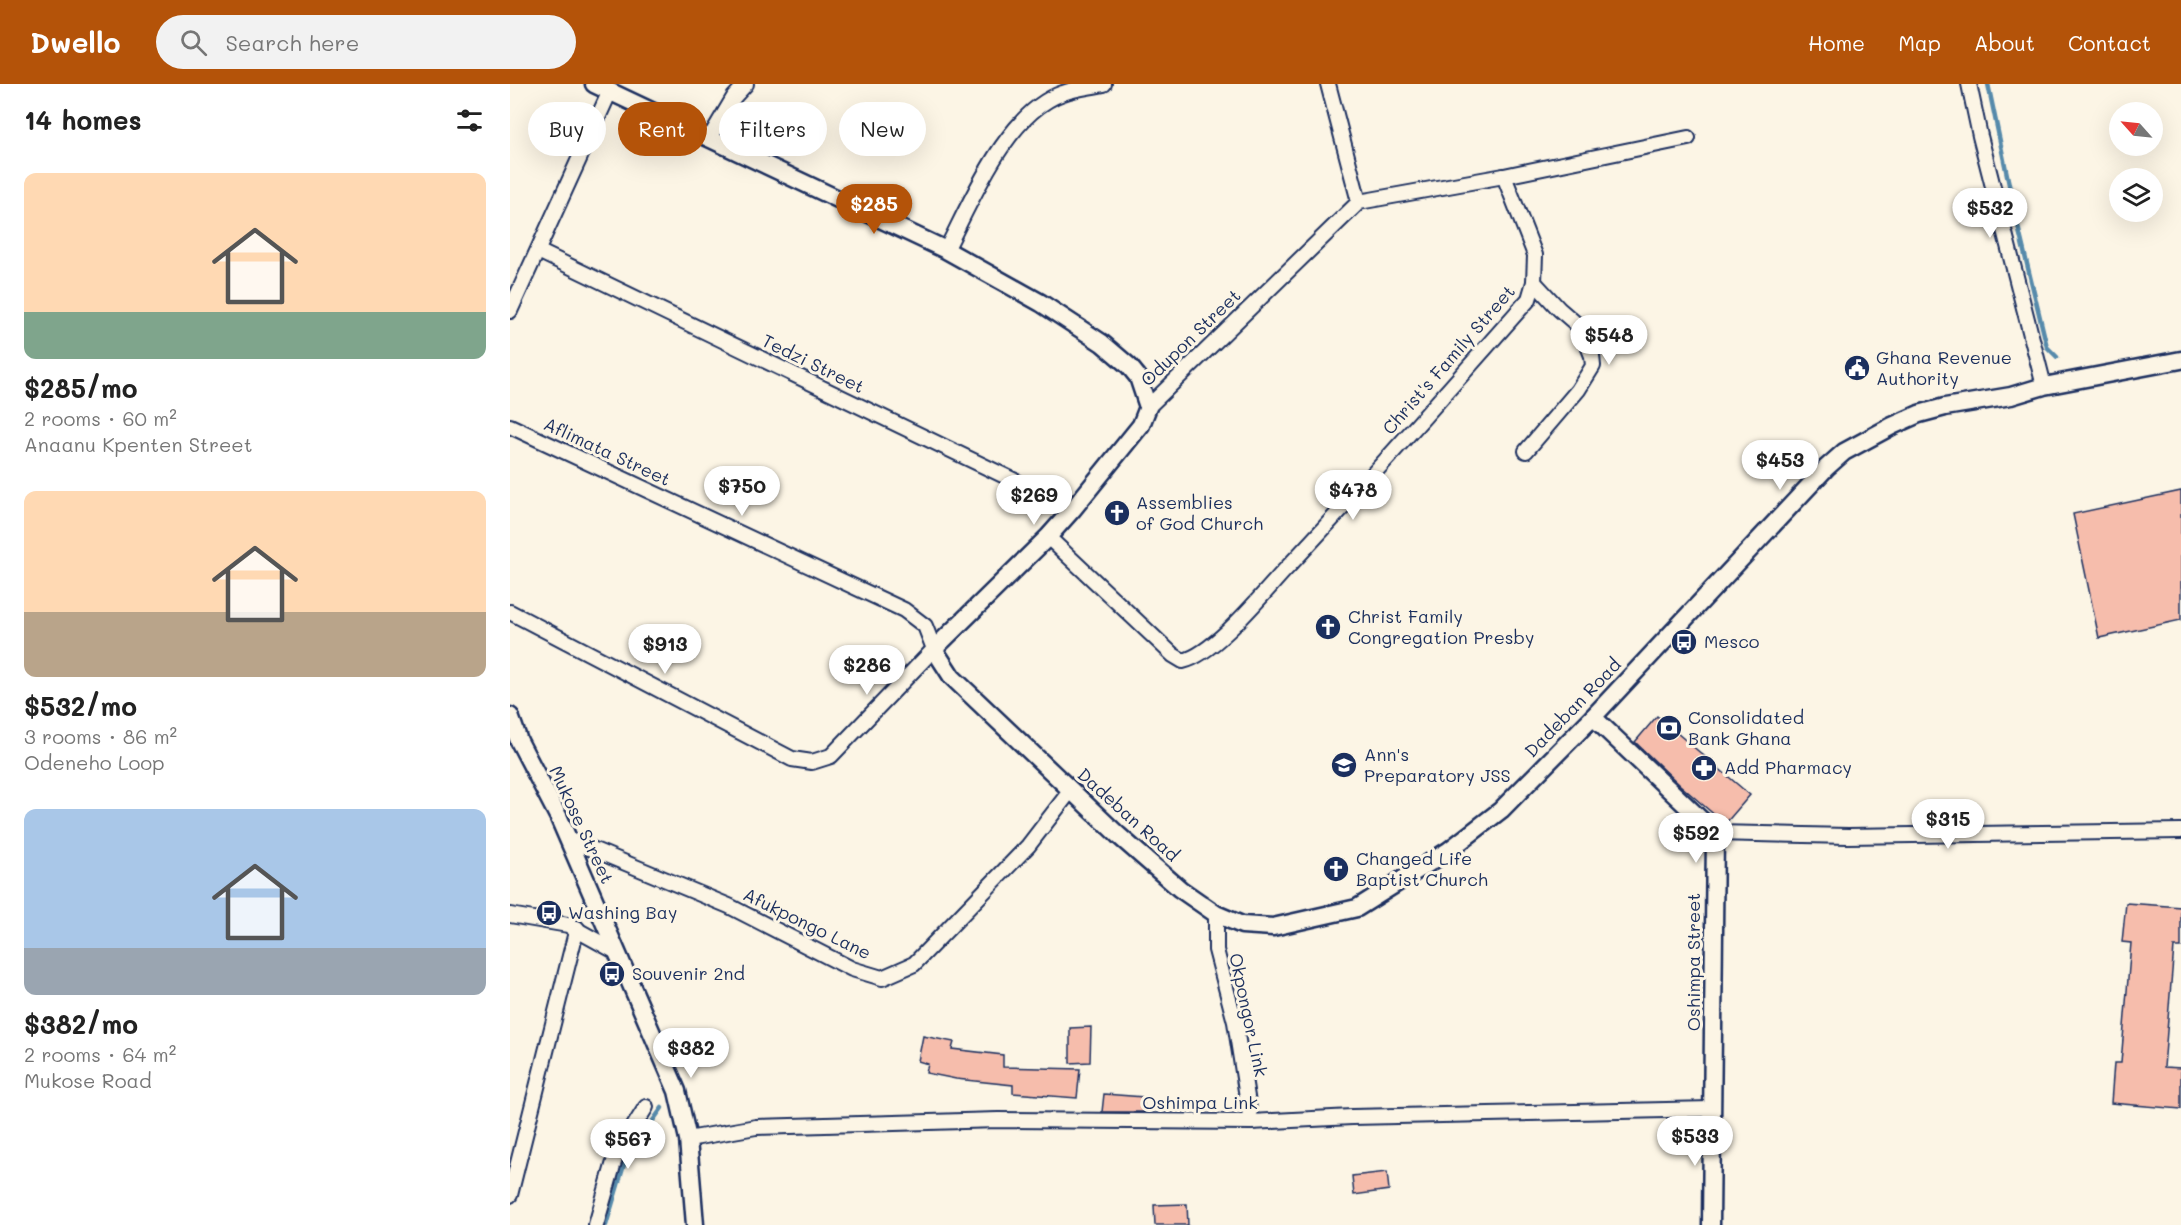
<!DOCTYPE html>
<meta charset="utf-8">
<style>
:root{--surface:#fff;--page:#f2f2f2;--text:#222;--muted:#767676;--accent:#b45309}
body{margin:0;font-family:Mali,sans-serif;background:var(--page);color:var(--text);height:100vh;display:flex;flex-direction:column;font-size:22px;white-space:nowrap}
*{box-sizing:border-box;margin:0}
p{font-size:20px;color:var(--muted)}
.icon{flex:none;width:33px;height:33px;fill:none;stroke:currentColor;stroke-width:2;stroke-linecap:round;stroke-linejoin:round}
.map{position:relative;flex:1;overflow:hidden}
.panel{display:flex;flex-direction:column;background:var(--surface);width:510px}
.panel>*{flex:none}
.banner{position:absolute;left:18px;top:18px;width:570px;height:54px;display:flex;gap:12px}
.needle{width:39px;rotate:297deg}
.tools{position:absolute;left:1599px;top:18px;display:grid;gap:12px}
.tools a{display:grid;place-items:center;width:54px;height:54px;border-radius:50%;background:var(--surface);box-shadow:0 6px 24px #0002;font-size:30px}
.price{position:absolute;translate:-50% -51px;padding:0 14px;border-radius:21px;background:#fff;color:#222;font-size:20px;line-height:39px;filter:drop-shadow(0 2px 3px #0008)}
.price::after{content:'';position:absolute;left:50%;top:36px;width:18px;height:14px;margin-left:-9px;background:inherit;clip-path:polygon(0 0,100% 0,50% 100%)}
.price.on{background:var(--accent);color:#fff}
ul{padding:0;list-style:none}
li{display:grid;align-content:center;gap:12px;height:318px;padding:0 24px}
li span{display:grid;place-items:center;height:186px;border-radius:12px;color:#555}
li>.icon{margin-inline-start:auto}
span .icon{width:108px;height:108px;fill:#fffc;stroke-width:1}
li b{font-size:26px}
h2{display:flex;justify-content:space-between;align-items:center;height:72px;padding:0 24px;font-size:26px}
.pill{padding:0 21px;border-radius:27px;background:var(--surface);box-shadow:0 6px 24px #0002;font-size:21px;line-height:54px}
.pill.on{background:var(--accent);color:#fff}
header{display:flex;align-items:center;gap:36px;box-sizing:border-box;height:84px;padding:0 30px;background:var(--accent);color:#fff}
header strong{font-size:28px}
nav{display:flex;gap:33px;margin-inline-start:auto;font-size:21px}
.search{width:420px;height:54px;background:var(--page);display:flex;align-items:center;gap:15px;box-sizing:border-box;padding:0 21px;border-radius:33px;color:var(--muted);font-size:22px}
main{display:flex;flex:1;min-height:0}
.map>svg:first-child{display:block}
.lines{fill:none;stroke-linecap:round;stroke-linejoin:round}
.stream{stroke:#568aab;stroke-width:4.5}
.building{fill:#f6bdac;stroke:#1b2f5e;stroke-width:1.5}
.minor-casing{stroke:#1b2f5e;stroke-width:18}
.tertiary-casing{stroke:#1b2f5e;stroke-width:21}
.minor{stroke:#fcf5e5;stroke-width:14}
.tertiary{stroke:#fcf5e5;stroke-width:16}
.labels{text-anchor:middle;stroke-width:6;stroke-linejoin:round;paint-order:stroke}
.street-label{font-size:18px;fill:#1b2f5e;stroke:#fcf5e5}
.poi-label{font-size:18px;fill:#1b2f5e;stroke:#fcf5e5;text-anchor:start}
</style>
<header>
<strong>Dwello</strong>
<div class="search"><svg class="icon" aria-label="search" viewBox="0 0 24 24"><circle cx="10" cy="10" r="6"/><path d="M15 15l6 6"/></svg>Search here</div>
<nav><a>Home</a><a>Map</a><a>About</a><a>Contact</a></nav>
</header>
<main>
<section class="panel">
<h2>14 homes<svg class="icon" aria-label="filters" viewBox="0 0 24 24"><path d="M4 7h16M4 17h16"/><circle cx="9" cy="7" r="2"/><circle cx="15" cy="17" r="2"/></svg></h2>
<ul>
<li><span style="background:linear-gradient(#ffd9b3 75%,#7fa58c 0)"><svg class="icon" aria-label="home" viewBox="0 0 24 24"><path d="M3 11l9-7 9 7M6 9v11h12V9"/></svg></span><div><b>$285/mo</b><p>2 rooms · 60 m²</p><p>Anaanu Kpenten Street</p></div></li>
<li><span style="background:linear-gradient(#ffd9b3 65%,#b9a48a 0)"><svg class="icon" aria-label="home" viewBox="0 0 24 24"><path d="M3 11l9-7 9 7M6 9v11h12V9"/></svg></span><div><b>$532/mo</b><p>3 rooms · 86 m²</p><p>Odeneho Loop</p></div></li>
<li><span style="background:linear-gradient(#a9c7e8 75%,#9aa5b1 0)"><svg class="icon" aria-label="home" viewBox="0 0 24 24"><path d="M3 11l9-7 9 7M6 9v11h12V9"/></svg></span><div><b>$382/mo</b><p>2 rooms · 64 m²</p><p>Mukose Road</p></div></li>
</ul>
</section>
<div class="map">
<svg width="1671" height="1141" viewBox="0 0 1671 1141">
<rect width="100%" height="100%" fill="#fcf5e5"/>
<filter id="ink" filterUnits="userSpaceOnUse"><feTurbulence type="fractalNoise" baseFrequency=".0167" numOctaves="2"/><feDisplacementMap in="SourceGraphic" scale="12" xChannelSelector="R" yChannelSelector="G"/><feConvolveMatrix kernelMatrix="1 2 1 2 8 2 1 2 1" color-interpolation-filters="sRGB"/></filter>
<g filter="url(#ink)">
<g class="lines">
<g class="stream">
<polyline points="1478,0 1506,134 1537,263 1547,273"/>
<polyline points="96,1141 116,1074 152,1024"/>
</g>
</g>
<g class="building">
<polygon points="1671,407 1671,536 1589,554 1563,430"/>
<polygon points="1147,632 1240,711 1215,740 1170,701 1125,658"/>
<polygon points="1616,819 1671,823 1671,863 1664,863 1654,983 1671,984 1671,1025 1601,1019 1604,979 1611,979 1621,859 1612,858"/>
<polygon points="581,943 580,978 560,979 560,944"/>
<polygon points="413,952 444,958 442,965 493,971 493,983 570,985 567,1014 503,1009 503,1001 446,995 416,989 418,980 408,977"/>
<polygon points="594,1010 634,1013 634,1028 592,1028"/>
<polygon points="877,1088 879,1106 844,1111 842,1092"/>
<polygon points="677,1120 678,1141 645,1141 644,1121"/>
</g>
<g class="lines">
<g class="minor-casing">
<g id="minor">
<polyline points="818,0 849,118"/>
<polyline points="1459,0 1470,52 1534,302"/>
<polyline points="199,55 224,13 236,0"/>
<path d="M436,166c26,-50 61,-138 117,-157 13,-5 28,-6 41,-9"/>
<polyline points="28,167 563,425"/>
<polyline points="0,227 100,7"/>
<polyline points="638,323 849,118 994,92 1178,54"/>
<polyline points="0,342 394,526 415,542 424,565 321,672 302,678 282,675 0,528"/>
<polyline points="1016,367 1068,306 1083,282 1082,272 1071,244 1049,225 1024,198"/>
<path d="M538,453l125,118 10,6c31,-7 78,-65 101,-90 84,-89 164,-181 245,-272l5,-17 1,-27 -31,-79"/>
<polyline points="1205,749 1338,752 1671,747"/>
<polyline points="58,755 219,822 342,885 372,894 404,880 518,762 561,706"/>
<polyline points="706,830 706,866 725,938 741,1038"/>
<polyline points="0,831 58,841 105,867"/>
<polyline points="178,1055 246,1043 488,1036 741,1038 842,1033 1202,1025"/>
<polyline points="0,1111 67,844"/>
<polyline points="86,1141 106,1071 136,1023"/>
</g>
</g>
<g class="tertiary-casing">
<g id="tertiary">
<polyline points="84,0 436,166 531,219 592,259 619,282 628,293 638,323 631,341 563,425 538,453 424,565 442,593 608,751 670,805 706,830 732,841 763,843 847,824 938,767 991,726 1083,633 1316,384 1334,368 1382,342 1409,330 1435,323 1501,312 1534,302 1671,276"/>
<polyline points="0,632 9,657 49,734 167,1007 178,1055 185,1141"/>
<polyline points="1083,633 1205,749 1201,1141"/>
</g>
</g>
<use href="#minor" class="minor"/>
<use href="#tertiary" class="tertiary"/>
</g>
</g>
<defs>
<g id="civic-disc" transform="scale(1.35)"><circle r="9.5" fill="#1b2f5e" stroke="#fcf5e5"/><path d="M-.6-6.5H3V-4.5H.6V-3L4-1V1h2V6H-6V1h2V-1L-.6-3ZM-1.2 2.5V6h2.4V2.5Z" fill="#fff"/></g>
<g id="church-disc" transform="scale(1.35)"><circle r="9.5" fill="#1b2f5e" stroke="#fcf5e5"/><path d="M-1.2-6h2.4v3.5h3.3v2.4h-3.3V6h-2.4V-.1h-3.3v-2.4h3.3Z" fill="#fff"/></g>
<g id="bus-disc" transform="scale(1.35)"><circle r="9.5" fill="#1b2f5e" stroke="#fcf5e5"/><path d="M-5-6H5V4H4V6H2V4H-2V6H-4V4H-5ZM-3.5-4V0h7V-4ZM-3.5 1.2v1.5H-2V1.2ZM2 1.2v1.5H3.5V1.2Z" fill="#fff"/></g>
<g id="bank-disc" transform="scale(1.35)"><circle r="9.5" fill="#1b2f5e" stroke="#fcf5e5"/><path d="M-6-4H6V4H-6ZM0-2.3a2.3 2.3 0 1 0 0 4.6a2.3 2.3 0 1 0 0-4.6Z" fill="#fff"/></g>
<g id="school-disc" transform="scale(1.35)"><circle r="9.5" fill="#1b2f5e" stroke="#fcf5e5"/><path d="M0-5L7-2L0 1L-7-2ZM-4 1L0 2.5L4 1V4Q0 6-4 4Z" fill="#fff"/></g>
<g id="pharmacy-disc" transform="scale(1.35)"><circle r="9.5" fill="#1b2f5e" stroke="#fcf5e5"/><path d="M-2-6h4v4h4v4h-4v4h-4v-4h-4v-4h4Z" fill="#fff"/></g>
</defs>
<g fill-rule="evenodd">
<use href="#civic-disc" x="1347" y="284"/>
<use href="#church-disc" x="607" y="429"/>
<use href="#church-disc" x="818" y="543"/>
<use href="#bus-disc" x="1174" y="558"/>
<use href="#bank-disc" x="1159" y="644"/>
<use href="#school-disc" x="834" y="681"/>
<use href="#pharmacy-disc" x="1194" y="684"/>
<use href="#church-disc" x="826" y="785"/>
<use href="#bus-disc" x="39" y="829"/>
<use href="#bus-disc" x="102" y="890"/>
</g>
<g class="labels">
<g class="street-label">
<text transform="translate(681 254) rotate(-44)" y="6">Odupon Street</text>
<text transform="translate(939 276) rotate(-49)" y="6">Christ's Family Street</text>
<text transform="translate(303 280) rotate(26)" y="6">Tedzi Street</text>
<text transform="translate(97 368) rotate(25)" y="6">Aflimata Street</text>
<text transform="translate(1063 624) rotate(-46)" y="6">Dadeban Road</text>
<text transform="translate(618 731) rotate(42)" y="6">Dadeban Road</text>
<text transform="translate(71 741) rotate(65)" y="6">Mukose Street</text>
<text transform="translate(297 840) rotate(26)" y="6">Afukpongo Lane</text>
<text transform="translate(1184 878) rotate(-90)" y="6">Oshimpa Street</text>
<text transform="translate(738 931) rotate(78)" y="6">Okpongor Link</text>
<text x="690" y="1025">Oshimpa Link</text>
</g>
<g class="poi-label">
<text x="1366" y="280">Ghana Revenue<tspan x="1366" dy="21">Authority</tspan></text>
<text x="626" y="425">Assemblies<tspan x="626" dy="21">of God Church</tspan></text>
<text x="838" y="539">Christ Family<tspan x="838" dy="21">Congregation Presby</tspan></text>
<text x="1194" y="564">Mesco</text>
<text x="1178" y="640">Consolidated<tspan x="1178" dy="21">Bank Ghana</tspan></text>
<text x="854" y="677">Ann's<tspan x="854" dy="21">Preparatory JSS</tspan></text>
<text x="1214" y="690">Add Pharmacy</text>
<text x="846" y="781">Changed Life<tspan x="846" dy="21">Baptist Church</tspan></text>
<text x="58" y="835">Washing Bay</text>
<text x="122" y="896">Souvenir 2nd</text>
</g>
</g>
</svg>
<div class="tools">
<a><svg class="needle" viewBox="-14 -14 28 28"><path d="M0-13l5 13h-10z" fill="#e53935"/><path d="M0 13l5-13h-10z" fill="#767676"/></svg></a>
<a><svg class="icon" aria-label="layers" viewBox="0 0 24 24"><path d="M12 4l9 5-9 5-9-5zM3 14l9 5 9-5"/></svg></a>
</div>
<b class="price on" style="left:364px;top:151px">$285</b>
<b class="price" style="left:1480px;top:155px">$532</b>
<b class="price" style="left:1099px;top:282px">$548</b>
<b class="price" style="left:1270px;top:407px">$453</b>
<b class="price" style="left:232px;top:433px">$750</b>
<b class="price" style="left:843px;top:437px">$478</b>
<b class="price" style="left:524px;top:442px">$269</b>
<b class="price" style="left:155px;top:591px">$913</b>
<b class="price" style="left:357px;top:612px">$286</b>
<b class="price" style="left:1438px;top:766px">$315</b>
<b class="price" style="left:1186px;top:780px">$592</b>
<b class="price" style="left:181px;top:995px">$382</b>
<b class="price" style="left:1185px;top:1083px">$533</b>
<b class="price" style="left:118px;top:1086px">$567</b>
<div class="banner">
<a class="pill">Buy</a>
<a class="pill on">Rent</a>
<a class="pill">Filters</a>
<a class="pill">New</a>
</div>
</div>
</main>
